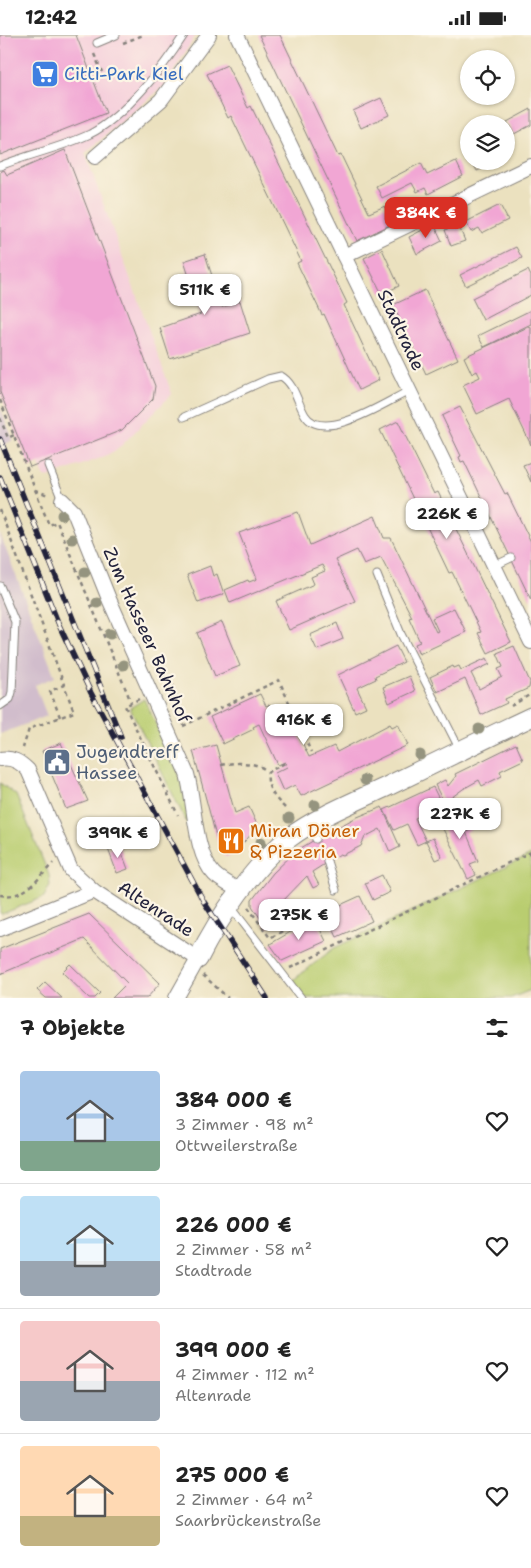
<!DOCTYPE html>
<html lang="de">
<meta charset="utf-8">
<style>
:root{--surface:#fff;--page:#f2f2f2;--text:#222;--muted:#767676;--line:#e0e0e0;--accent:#d93025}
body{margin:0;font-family:"Shantell Sans",sans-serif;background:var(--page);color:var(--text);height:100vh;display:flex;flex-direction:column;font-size:19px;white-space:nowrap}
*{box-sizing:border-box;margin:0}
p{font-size:16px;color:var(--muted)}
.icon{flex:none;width:28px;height:28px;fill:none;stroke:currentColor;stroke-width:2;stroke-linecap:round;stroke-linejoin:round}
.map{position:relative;height:963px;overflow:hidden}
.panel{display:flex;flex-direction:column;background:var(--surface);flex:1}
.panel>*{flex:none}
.fabs{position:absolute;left:460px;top:15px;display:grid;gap:10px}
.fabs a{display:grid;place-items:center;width:55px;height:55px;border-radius:50%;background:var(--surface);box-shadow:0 1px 4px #0004;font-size:25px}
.price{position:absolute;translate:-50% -42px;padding:0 11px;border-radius:10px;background:#fff;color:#222;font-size:16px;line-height:32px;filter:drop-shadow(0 1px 2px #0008)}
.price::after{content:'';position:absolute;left:50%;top:30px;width:15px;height:11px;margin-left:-8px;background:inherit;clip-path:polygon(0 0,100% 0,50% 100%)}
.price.current{background:var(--accent);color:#fff}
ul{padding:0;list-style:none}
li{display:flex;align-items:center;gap:15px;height:125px;padding:0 20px}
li+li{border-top:1px solid var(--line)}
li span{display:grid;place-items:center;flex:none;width:140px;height:100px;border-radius:5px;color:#555}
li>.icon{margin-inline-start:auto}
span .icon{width:60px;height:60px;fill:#fffc;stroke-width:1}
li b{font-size:21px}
h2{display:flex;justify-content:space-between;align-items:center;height:60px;padding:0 20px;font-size:21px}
.status{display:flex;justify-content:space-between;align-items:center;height:35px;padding:0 25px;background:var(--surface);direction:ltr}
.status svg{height:14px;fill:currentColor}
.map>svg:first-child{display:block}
.built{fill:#f5cfdb}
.industrial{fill:#d1bdcc}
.green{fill:#b9cd70;stroke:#6e7856}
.building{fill:#f1a6d4}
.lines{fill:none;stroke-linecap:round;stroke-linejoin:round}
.lane-casing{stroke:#86827d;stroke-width:9}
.street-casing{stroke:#86827d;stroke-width:16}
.secondary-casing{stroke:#86827d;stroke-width:21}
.path{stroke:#86827d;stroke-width:2.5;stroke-dasharray:4 4;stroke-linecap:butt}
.lane{stroke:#fff;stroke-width:7}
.street{stroke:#fff;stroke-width:14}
.secondary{stroke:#fff;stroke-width:19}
.rail-casing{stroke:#22223b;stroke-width:5.5}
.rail{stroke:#fcf5e5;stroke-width:4;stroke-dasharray:11;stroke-linecap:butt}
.tree{fill:#95947f}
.labels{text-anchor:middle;stroke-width:4.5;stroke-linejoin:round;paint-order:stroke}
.shop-label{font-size:18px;fill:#366cbe;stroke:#fcf5e5;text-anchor:start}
.street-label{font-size:18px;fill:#22223b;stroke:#fcf5e5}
.service-label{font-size:18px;fill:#4e5e75;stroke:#fcf5e5;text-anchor:start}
.food-label{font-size:18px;fill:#c56008;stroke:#fcf5e5;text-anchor:start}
</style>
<div class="status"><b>12:42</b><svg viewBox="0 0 49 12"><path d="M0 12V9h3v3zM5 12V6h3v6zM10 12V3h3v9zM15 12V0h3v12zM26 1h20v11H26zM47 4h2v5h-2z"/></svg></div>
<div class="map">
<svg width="531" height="963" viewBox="0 0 531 963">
<rect width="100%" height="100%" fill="#fcf5e5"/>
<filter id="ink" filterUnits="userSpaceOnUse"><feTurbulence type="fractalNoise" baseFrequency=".02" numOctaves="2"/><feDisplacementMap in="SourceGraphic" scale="10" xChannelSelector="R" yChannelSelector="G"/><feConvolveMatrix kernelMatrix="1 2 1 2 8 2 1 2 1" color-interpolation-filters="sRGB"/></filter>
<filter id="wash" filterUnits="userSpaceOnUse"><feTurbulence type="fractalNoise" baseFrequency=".0096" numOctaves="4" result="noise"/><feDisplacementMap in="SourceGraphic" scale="20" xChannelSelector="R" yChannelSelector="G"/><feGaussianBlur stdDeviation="1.12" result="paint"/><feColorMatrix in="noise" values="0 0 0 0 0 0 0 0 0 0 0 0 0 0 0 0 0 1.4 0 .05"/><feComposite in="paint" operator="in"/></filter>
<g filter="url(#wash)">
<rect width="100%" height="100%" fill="#ebe1bf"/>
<polygon class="built" points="0,0 196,0 165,50 85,118 172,359 118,414 101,423 45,443 39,429 30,432 0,357"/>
<g class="industrial">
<polygon points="0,372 13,405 0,412"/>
<polygon points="0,499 55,642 35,650 47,681 0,699"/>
</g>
<g class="green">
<polygon points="144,664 183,744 190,788 187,788 130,673"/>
<polygon points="0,748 16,760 49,840 50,850 44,862 2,879 0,878"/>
<polygon points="531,820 531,955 511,963 305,963 292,946 334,913"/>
</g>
<g id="blocks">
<g class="building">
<polygon points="0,0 76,0 106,78 0,120"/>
<polygon points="259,0 280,0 338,121 341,120 369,178 385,171 394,188 357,206"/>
<polygon points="227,30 248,73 251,71 347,268 344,270 379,345 359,355 324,279 322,280 297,228 301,226 289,201 231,81 228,83 207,39"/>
<polygon points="381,63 389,80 361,93 353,76"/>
<polygon points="531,74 531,90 514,99 507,87"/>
<polygon points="65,115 155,351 153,364 122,395 30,432 0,357 0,137 4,135 7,140"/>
<polygon points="456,126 463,141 428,159 425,153 417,157 412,148 382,163 376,151 421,128 427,140"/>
<polygon points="472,126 498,126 477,136"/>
<polygon points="500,170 508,185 482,198 479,193 471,197 466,187"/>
<polygon points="434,189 442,206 417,219 409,202"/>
<polygon points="458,189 465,206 451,211 445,195"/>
<polygon points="516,212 522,223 466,251 460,240"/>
<polygon points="382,214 399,251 382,259 364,223"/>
<polygon points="205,219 222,272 240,266 250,298 170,324 160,293 201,279 184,226"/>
<polygon points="528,235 531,241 531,260 483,285 472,263"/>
<polygon points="425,255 458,324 426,339 393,270"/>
<polygon points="531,275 531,289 484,312 478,301"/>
<polygon points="530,291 531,293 531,410 509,364 477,379 463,350 480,342 477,336 472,339 464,322"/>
<polygon points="460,372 505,459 507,458 531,507 531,565 464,426 461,427 459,422 461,421 442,381"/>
<polygon points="398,386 434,459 438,457 511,607 488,618 478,598 481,597 454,541 452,537 449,538 427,492 431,490 419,466 415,468 380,395"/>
<polygon points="531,427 531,447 523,430"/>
<polygon points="298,477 310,510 375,481 384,503 391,503 436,597 438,596 432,583 454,573 466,597 419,619 415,609 420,607 409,583 412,582 381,522 364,529 357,515 335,525 355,566 289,595 276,566 314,549 311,542 325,536 322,530 230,568 225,555 248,545 249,547 257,544 239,498"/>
<polygon points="210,531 213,541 217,539 224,559 198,568 187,540"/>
<polygon points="222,587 240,631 215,641 197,598"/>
<polygon points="337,588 343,604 317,615 310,600"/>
<polygon points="396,611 404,627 375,641 376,644 357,653 366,672 355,677 338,640"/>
<polygon points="514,611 530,647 529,653 505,664 507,668 481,680 465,644 437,657 430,642 453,631 454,633 459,631 461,635 487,623 490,629 471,638 479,654 502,642 498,634 503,632 497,618"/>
<polygon points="409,641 415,656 389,668 383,652"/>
<polygon points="260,659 266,671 269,670 273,679 286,673 309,722 334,711 337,717 390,689 392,692 398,689 408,710 301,761 295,750 283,756 275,738 287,732 285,727 278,730 259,689 253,692 254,694 223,709 210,682"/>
<polygon points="61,708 88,766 66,774 42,716"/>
<polygon points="516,709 523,725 500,736 502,741 482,751 479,745 463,754 444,768 435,750 445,745 448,751 456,741 455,739"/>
<polygon points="216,710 235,778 249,772 258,792 233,819 226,822 220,816 193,716"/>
<polygon points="433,752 442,770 415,783 426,806 417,810 407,789 394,795 384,775"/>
<polygon points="382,772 400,812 390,817 380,794 365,802 361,811 343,820 340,819 312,837 319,850 313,853 307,841 281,868 275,864 287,880 267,893 252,871 252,865 273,838 296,816 316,804 355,783"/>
<polygon points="463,775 472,794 466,797 478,826 470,829 476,840 468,844 438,784"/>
<polygon points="433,803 442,822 435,825 426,806"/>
<polygon points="119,810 128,834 117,838 108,814"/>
<polygon points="382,840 390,857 373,865 365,848"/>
<polygon points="360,861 372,886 337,902 325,877"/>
<polygon points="89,879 160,948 147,963 112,963 127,948 84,904 0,939 0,914"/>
<polygon points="311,885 316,886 326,906 282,926 270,909"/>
<polygon points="70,929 100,958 95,963 89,963 62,937"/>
<polygon points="45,947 62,963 46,963 37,955"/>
</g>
</g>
</g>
<g filter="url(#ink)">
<use href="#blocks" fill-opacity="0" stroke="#86827d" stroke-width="1"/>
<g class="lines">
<g class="lane-casing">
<g id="lane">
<polyline points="97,8 116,0"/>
<path d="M0,131c29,-12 61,-18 90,-32 35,-18 73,-66 94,-99"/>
<path d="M184,382l84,-38 13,-3c14,8 16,26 24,39 18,29 81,-13 104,-24"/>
<polyline points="48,430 62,465"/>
<polyline points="494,531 511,523"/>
<polyline points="377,540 401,599 460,715"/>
<polyline points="0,551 15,587 12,657 10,664 0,671"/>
<polyline points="309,791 316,804"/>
<polyline points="327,826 336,855"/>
<polyline points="231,872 301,963"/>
</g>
</g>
<g class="street-casing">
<g id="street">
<polyline points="237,0 531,607"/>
<polyline points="95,122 161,65 209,0"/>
<polyline points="344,221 531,131"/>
<path d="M62,465l12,12 35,87 78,175c8,29 7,79 27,100 7,7 18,12 26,17"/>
<path d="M0,724c12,-2 20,3 28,11l43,100 23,21 104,68 -22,39"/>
<polyline points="0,894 94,856"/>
</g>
</g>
<g class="secondary-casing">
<path id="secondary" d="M198,924c20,-40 56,-94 91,-121 28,-21 63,-35 95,-50 49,-24 98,-48 147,-71"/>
</g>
<g class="path">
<polyline points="123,8 143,0"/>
<polyline points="94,19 102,37"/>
<polyline points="0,365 49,490 57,487 131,667"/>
<polyline points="0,383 8,403 14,400"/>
<polyline points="35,455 48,460"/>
<polyline points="0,475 74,677 29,694 23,713"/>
<polyline points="173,650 180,675"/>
<polyline points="139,664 125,671 178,780"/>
<polyline points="511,671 531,659"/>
<polyline points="60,682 50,656 64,650"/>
<polyline points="183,691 279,645 311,717"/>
<path d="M221,730c16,-3 36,-4 47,7"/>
<path d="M285,773c-11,-11 -19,-20 -17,-36l17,-9"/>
<path d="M0,860c25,4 37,-15 53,-32"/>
<polyline points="248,872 270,903 293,890"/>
<polyline points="290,933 531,817"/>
<polyline points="203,940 228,963"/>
</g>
<use href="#lane" class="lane"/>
<use href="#street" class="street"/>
<use href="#secondary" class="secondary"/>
<g class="rail-casing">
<g id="rail">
<polyline points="0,404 121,702"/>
<polyline points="0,442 59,590 91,658 204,867 267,963"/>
</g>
</g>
<use href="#rail" class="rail"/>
</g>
<g class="tree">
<circle cx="62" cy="480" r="5.5"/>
<circle cx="72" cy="504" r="5.5"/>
<circle cx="85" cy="537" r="5.5"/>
<circle cx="97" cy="568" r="5.5"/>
<circle cx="110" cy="599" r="5.5"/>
<circle cx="123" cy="630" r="5.5"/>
<circle cx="479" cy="694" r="5.5"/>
<circle cx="420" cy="720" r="5.5"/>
<circle cx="365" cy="745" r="5.5"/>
<circle cx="315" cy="770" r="5.5"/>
<circle cx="289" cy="783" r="5.5"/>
<circle cx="261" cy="807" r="5.5"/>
</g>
</g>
<defs>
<g id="supermarket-square" transform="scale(1.4375)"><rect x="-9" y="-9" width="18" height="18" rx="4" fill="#3f7fe0" stroke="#fcf5e5"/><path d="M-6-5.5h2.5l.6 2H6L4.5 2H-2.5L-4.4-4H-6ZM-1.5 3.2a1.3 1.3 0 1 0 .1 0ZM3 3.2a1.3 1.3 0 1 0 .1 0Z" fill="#fff"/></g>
<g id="civic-square" transform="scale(1.4375)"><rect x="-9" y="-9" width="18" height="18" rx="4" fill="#5c6f8a" stroke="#fcf5e5"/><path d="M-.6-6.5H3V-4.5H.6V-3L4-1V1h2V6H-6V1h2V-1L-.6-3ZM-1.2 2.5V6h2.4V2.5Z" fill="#fff"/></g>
<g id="restaurant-square" transform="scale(1.4375)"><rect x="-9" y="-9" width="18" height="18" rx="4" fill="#e8710a" stroke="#fcf5e5"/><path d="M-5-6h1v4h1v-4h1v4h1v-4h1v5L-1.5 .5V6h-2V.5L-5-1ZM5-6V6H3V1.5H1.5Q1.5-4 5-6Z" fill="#fff"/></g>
</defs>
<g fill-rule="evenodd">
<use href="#supermarket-square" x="45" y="39"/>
<use href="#civic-square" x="57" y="727"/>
<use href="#restaurant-square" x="231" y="806"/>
</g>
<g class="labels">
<g class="shop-label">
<text x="64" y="45">Citti-Park Kiel</text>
</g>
<g class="street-label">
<text transform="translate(401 295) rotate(65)" y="6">Stadtrade</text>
<text transform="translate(147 600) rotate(66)" y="6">Zum Hasseer Bahnhof</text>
<text transform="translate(156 874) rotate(33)" y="6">Altenrade</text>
</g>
<g class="service-label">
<text x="76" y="723">Jugendtreff<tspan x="76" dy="21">Hassee</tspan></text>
</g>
<g class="food-label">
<text x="250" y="802">Miran Döner<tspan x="250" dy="21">&amp; Pizzeria</tspan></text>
</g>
</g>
</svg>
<div class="fabs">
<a><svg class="icon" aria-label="locate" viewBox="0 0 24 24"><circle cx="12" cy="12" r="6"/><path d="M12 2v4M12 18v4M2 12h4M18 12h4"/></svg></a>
<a><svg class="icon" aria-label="layers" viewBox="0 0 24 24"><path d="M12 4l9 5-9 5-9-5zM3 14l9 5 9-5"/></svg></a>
</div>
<b class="price current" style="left:426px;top:204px">384K €</b>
<b class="price" style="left:205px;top:281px">511K €</b>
<b class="price" style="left:447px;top:505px">226K €</b>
<b class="price" style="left:304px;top:711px">416K €</b>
<b class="price" style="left:460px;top:805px">227K €</b>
<b class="price" style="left:118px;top:824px">399K €</b>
<b class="price" style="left:299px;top:906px">275K €</b>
</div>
<section class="panel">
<h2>7 Objekte<svg class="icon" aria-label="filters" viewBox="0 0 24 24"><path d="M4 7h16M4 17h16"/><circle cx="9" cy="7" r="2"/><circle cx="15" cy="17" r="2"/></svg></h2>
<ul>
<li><span style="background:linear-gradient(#a9c7e8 70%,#7fa58c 0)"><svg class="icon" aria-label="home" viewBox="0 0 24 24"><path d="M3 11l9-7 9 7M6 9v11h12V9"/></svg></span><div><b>384 000 €</b><p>3 Zimmer · 98 m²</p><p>Ottweilerstraße</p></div><svg class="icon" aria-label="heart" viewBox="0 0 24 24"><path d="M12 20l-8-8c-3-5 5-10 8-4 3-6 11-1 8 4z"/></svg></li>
<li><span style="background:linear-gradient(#bfe0f5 65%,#9aa5b1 0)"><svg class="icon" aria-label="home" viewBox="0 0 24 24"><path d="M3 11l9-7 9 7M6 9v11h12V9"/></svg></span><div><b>226 000 €</b><p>2 Zimmer · 58 m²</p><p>Stadtrade</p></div><svg class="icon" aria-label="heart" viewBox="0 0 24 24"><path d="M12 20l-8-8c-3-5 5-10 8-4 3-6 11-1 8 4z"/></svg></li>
<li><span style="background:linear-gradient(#f6c9c9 60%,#9aa5b1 0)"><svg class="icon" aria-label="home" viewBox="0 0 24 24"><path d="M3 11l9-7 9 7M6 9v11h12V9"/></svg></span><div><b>399 000 €</b><p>4 Zimmer · 112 m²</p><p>Altenrade</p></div><svg class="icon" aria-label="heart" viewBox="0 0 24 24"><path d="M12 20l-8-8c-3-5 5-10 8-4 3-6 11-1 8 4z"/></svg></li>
<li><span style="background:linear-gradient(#ffd9b3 70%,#c2b280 0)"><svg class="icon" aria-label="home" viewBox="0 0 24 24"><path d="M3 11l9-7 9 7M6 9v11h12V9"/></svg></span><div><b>275 000 €</b><p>2 Zimmer · 64 m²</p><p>Saarbrückenstraße</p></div><svg class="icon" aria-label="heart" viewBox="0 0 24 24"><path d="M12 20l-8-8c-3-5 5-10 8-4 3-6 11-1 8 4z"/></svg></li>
</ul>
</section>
